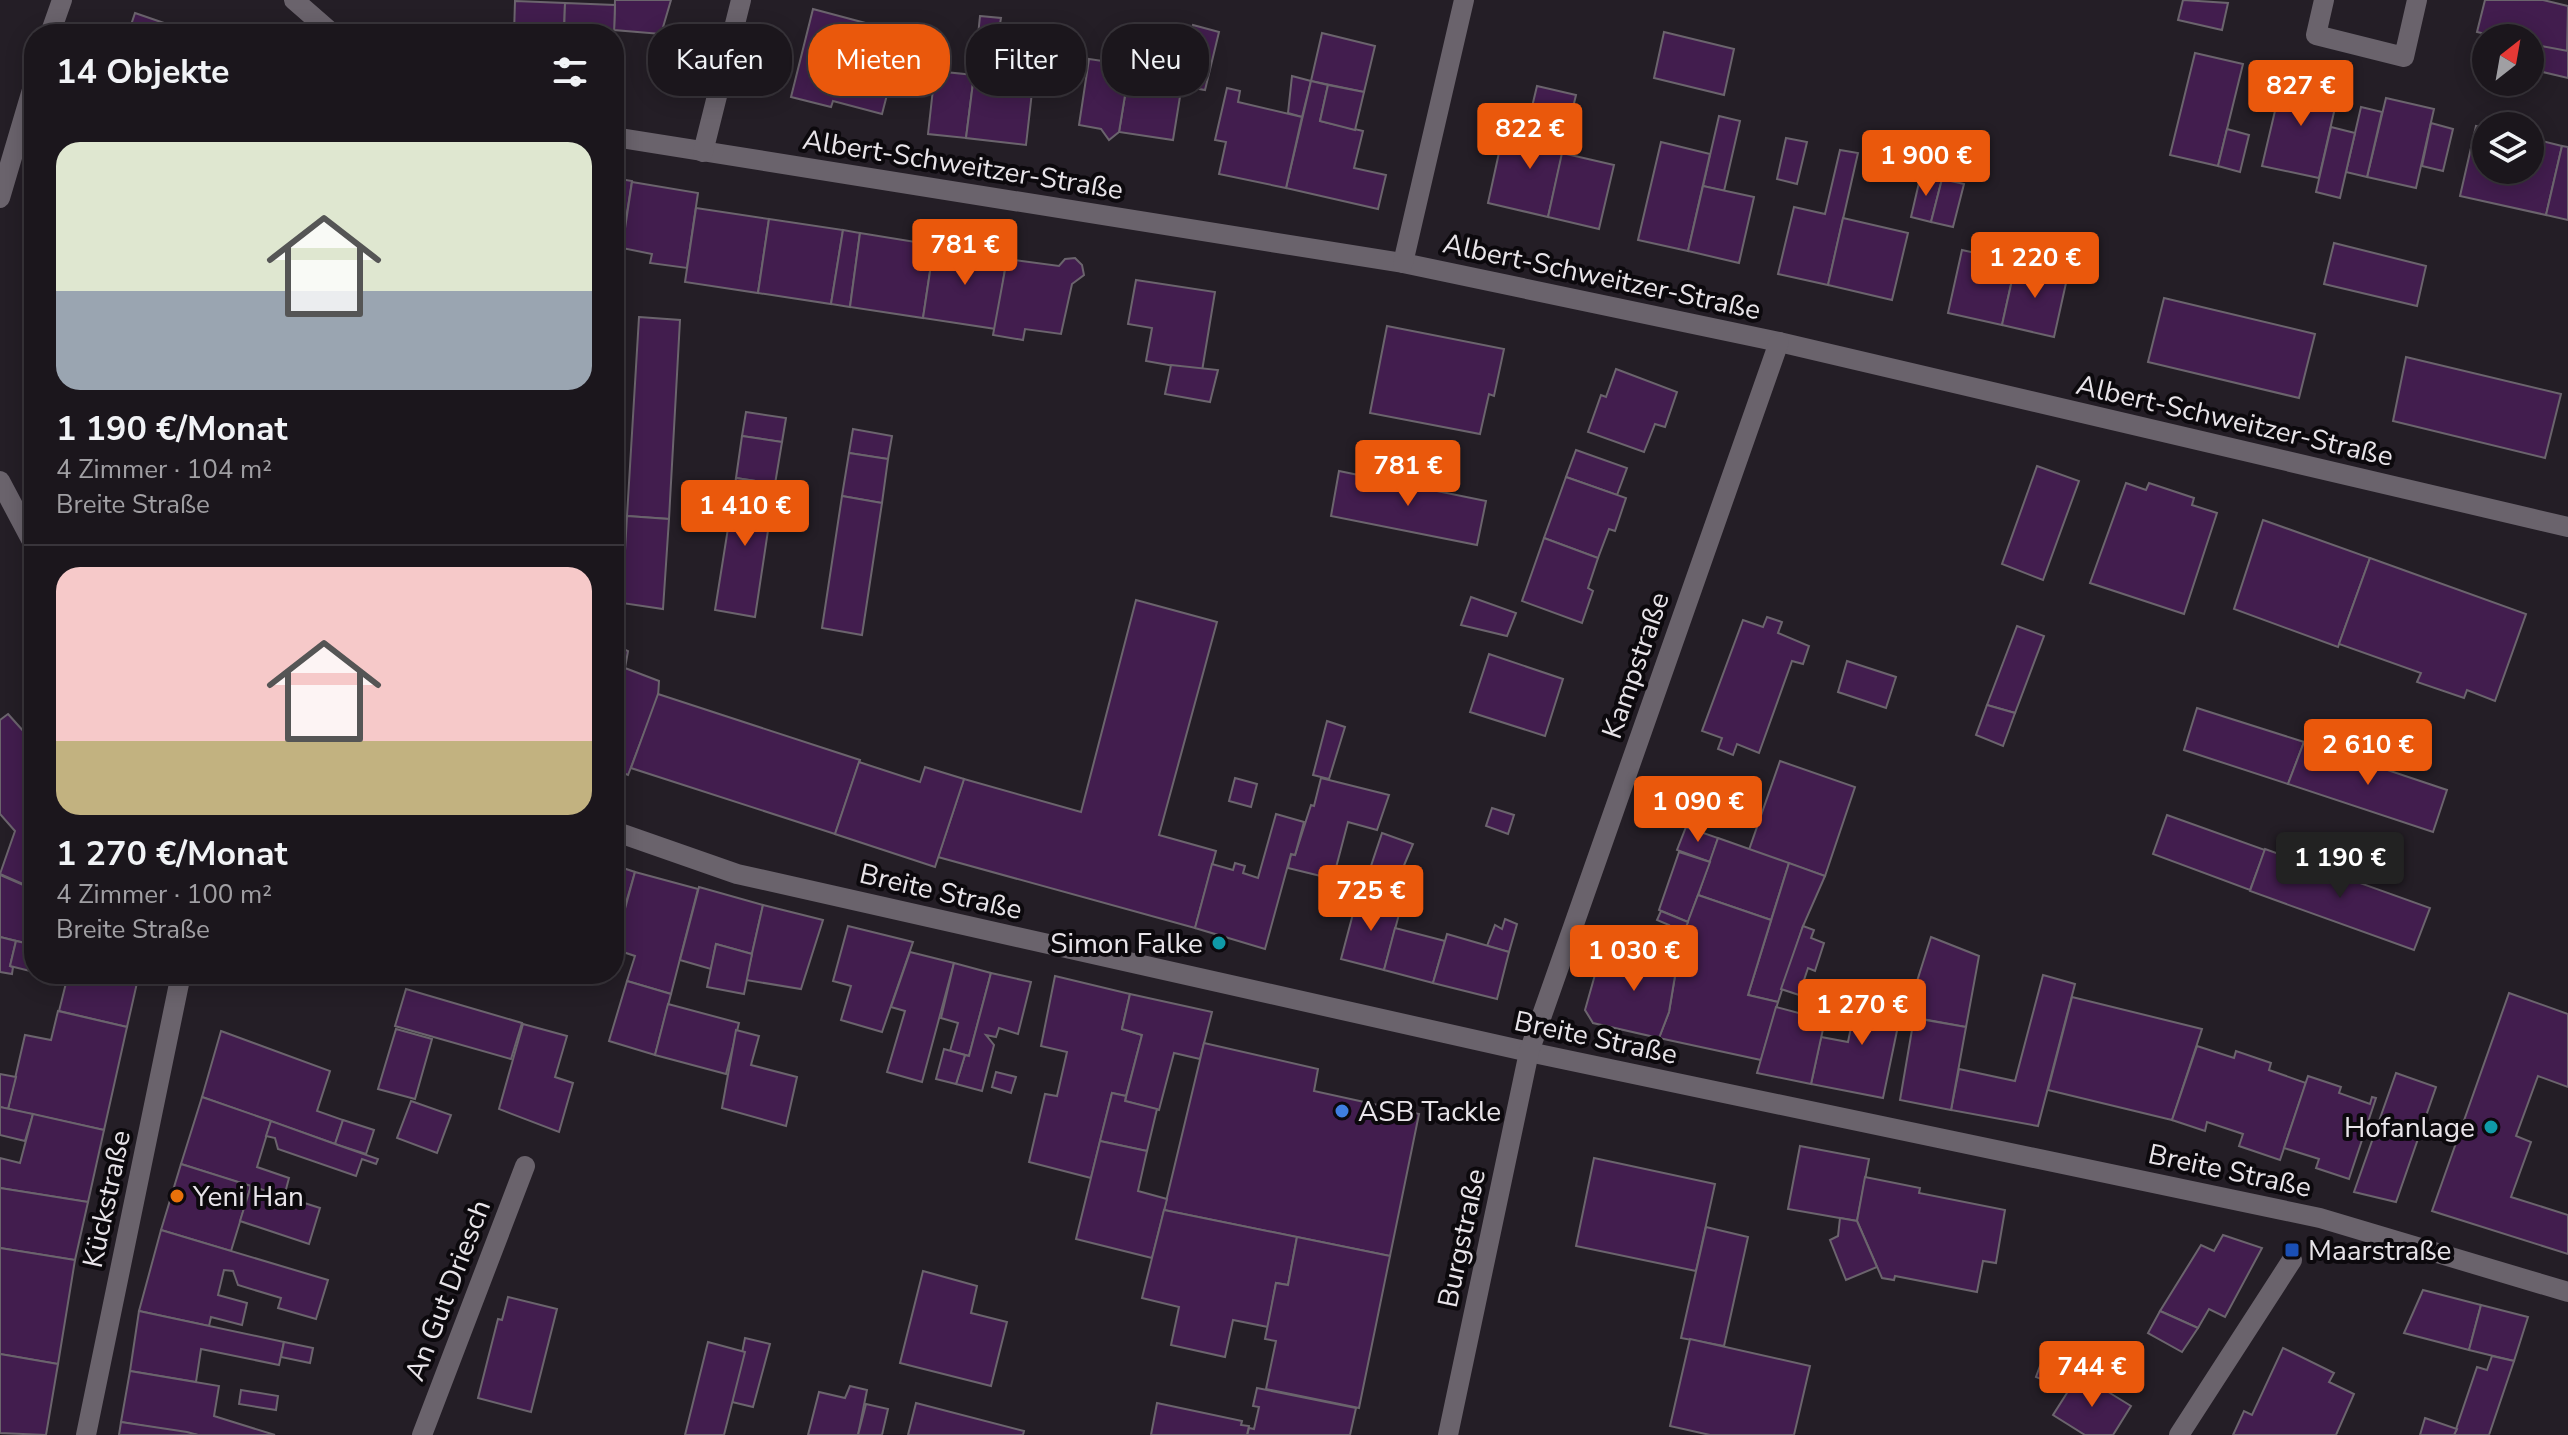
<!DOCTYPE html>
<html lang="de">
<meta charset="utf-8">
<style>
:root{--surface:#1b161c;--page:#241f25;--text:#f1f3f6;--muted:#a09fa3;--line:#39353b;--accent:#ea580c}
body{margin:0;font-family:"Nunito Sans",sans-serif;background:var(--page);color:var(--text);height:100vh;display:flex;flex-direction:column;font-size:30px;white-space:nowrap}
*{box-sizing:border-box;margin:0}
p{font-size:26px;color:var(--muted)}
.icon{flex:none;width:44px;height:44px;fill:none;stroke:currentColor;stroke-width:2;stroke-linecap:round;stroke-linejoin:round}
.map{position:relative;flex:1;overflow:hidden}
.drawer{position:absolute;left:24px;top:24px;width:600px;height:960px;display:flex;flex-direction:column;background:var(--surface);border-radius:32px;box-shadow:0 4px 20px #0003,0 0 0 2px var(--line)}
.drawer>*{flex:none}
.banner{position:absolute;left:648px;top:24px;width:760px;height:72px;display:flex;gap:16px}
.needle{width:52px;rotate:31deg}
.fabs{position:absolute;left:2472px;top:24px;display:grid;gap:16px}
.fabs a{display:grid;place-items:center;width:72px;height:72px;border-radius:50%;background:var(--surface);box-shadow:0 4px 20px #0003,0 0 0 2px var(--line);font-size:40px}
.price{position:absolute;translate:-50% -68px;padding:0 18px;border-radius:8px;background:var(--accent);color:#fff;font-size:26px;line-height:52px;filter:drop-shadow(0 2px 4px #0008)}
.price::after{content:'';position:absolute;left:50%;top:48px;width:24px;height:18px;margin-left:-12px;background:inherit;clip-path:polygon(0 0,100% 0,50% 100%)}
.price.on{background:#222;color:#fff}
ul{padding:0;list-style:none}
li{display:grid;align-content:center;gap:16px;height:424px;padding:0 32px}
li+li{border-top:2px solid var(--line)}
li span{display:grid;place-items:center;height:248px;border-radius:24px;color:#555}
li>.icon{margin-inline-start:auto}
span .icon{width:144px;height:144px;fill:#fffc;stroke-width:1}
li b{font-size:34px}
h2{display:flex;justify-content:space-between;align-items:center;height:96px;padding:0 32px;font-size:34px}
.chip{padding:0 28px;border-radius:32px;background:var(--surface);box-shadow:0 4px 20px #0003,0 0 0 2px var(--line);font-size:28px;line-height:72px}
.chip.on{background:var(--accent);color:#fff}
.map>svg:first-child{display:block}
.building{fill:#421d4e;stroke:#6b646d;stroke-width:2}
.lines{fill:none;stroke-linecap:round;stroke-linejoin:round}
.minor{stroke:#6a636c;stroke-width:20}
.culture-dot{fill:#0f9aa8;stroke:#0c090d;stroke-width:3}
.shop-dot{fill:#3f7fe0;stroke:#0c090d;stroke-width:3}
.food-dot{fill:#e8710a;stroke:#0c090d;stroke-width:3}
.transit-dot{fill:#1a4fb4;stroke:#0c090d;stroke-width:3}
.labels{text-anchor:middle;stroke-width:8;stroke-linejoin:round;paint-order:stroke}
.street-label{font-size:28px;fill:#e8e4e9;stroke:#0c090d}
.poi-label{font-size:28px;fill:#e8e4e9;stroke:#0c090d;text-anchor:start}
</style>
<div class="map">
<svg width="2568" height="1435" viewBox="0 0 2568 1435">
<rect width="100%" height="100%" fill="#241e26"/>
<g class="building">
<polygon points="615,0 671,0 661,34 614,30"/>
<polygon points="2183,0 2228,3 2222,30 2178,20"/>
<polygon points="2485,0 2543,0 2568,6 2567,53 2530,44 2530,38 2504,38 2477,32"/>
<polygon points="515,1 565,3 564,34 514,34"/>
<polygon points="565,3 615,5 614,34 564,34"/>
<polygon points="813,9 903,33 882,114 833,101 831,107 791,97"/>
<polygon points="135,13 196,34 128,34"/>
<polygon points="980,16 1001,18 991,77 974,75"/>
<polygon points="1193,25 1219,32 1205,90 1182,86"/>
<polygon points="1047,29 1071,34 1062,70 1039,65"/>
<polygon points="1664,32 1734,49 1724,95 1654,78"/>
<polygon points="1322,33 1375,46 1364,92 1311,81"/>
<polygon points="1155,41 1188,47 1173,140 1119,132 1130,65 1151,68"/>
<polygon points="2530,44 2568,51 2568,78 2530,69"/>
<polygon points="1066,52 1079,55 1075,73 1062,70"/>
<polygon points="2195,53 2243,64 2218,166 2170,155"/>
<polygon points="1089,59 1130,65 1119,132 1109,140 1101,129 1079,125"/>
<polygon points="935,71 974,75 966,138 928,134"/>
<polygon points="974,75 1033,83 1026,145 966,138"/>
<polygon points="1292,76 1311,81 1302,117 1288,113"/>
<polygon points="2283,77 2339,90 2319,178 2262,166"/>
<polygon points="1311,81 1328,85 1320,121 1363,131 1354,168 1386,175 1378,209 1286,188"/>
<polygon points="1328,85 1364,92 1355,130 1320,121"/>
<polygon points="1537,86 1576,95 1570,120 1531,111"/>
<polygon points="1227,88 1240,91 1238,102 1302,117 1286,188 1219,174 1226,142 1215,140"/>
<polygon points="2386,98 2434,109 2416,188 2367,177"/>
<polygon points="2361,107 2382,112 2367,177 2346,172"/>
<polygon points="1550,115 1570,120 1548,217 1488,203 1502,139 1543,148"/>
<polygon points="1719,116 1740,121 1724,191 1703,186"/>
<polygon points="2431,123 2453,129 2443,171 2422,166"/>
<polygon points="2476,126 2486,128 2486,170 2530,170 2530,138 2562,146 2546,215 2460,196"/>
<polygon points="2331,127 2355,133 2340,198 2316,192"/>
<polygon points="2227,129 2249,135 2240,172 2218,166"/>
<polygon points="1786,138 1807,142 1797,184 1777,179"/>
<polygon points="1661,142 1710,154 1688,251 1638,240"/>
<polygon points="2562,146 2568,147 2568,220 2546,215"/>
<polygon points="1840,150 1858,153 1828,285 1778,274 1794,207 1825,214"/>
<polygon points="1562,153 1614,165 1599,229 1548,217"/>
<polygon points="1921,174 1942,179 1931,222 1911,217"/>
<polygon points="614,178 632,181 620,258 614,257"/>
<polygon points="1942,179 1964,184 1953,227 1931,222"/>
<polygon points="632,182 698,193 687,268 650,263 652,254 622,248"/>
<polygon points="1703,186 1754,197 1739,263 1688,251"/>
<polygon points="696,208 769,219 758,293 685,282"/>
<polygon points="1843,218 1908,233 1892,300 1828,285"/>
<polygon points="769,219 843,230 831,304 758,293"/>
<polygon points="843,230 860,233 850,307 831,304"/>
<polygon points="860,233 934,245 923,318 850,307"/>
<polygon points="2334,243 2426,266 2417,306 2324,284"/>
<polygon points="934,245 1007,256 996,329 923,318"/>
<polygon points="1962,250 2016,262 2002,325 1948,313"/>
<polygon points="1075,258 1082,265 1084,275 1072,284 1061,334 1025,329 1023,340 993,335 1007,259 1059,266 1065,259"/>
<polygon points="2016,262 2068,274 2054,337 2002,325"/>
<polygon points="1136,280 1215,292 1202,371 1146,361 1152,328 1128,324"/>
<polygon points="2164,298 2315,334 2299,398 2148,362"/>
<polygon points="639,317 680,320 669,519 627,516"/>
<polygon points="1387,326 1504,349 1494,396 1489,394 1480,434 1370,413"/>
<polygon points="2406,357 2561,394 2545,458 2393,421"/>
<polygon points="1171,365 1218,370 1210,402 1165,394"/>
<polygon points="1616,369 1677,392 1665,427 1655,424 1644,452 1588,432 1601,395 1606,397"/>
<polygon points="746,412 786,418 782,442 742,436"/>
<polygon points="853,429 892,436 888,459 849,453"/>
<polygon points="742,436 782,442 775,484 736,478"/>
<polygon points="1576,450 1627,468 1617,495 1566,477"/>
<polygon points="849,453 888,459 882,503 842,496"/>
<polygon points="2037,466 2079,481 2043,580 2002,564"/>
<polygon points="1339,471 1486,501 1477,545 1331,516"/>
<polygon points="1566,477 1626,498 1615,531 1609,529 1598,558 1544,538"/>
<polygon points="736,478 775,484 755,617 715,610"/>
<polygon points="2126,483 2146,490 2149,483 2194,498 2192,505 2217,513 2184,614 2090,583"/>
<polygon points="842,496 882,503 862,635 822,628"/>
<polygon points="627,516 669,519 663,609 622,603"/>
<polygon points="2263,520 2370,558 2338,647 2234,609"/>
<polygon points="1544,538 1598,558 1588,588 1593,591 1582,623 1522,601"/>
<polygon points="2370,558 2526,614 2495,701 2467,690 2464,698 2417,682 2421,673 2339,644"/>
<polygon points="1471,597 1516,613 1507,636 1461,625"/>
<polygon points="1136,600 1217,622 1159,835 1216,851 1195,928 938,857 964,779 1081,812"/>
<polygon points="1767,617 1782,622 1778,633 1809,646 1803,664 1792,661 1759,753 1737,744 1733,755 1718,749 1722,738 1702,731 1743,620 1763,627"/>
<polygon points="2017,626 2044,636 2015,713 1987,705"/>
<polygon points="614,645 628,651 625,668 659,681 658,697 628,775 614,769"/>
<polygon points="1489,654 1563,679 1545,736 1470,712"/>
<polygon points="1847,661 1896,677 1886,708 1838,692"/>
<polygon points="658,694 860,760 835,834 631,768"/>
<polygon points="1987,705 2015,713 2003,746 1976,735"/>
<polygon points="2197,708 2304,742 2288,784 2184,750"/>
<polygon points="8,714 34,743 34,854 23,884 0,874 15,831 0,814 0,720"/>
<polygon points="1327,721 1345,727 1329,779 1313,775"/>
<polygon points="2304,742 2447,790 2433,832 2288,784"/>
<polygon points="1780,761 1855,787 1825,876 1749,850"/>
<polygon points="859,762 920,782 925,767 964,779 935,867 835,834"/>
<polygon points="1235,778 1257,784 1251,807 1229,801"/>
<polygon points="1321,778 1389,795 1377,830 1348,822 1333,879 1288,868 1291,854 1295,855 1311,805 1314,806"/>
<polygon points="1492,808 1514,815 1508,834 1486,826"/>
<polygon points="1276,814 1304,822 1295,855 1291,854 1265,949 1195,928 1212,864 1233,870 1235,863 1245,866 1243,873 1258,878"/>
<polygon points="2167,815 2265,850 2250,890 2153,854"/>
<polygon points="1686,827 1718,838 1710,862 1677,850"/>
<polygon points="1382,833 1413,844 1392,894 1365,884"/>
<polygon points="1718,838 1789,863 1771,920 1698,895"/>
<polygon points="2265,849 2430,908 2414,950 2250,891"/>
<polygon points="1679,852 1710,862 1688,922 1659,910"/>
<polygon points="34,854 34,945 0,937 0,875 23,885"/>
<polygon points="1789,863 1825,876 1803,926 1778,1002 1748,995"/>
<polygon points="614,865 635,872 614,944"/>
<polygon points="635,872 698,889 671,994 627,981 635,956 614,949"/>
<polygon points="699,887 763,905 752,954 716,944 711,969 680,960"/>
<polygon points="1358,895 1401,907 1384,970 1341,959"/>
<polygon points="1698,895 1771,920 1748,995 1778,1002 1761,1060 1659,1038 1669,1012 1681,940"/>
<polygon points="763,905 823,920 801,989 746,980"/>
<polygon points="1661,911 1688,922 1682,937 1666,932 1669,925 1657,920"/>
<polygon points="1505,919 1517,924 1509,952 1487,946 1495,925 1502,929"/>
<polygon points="848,926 913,942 882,1032 841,1020 851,986 833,981"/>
<polygon points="1803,926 1814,930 1811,938 1824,943 1815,971 1808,968 1799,995 1781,989"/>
<polygon points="1395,928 1445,941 1433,983 1384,970"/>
<polygon points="1611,928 1643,936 1637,965 1600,957"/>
<polygon points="1666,932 1681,940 1669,1012 1659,1038 1593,1023 1585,1010 1600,957 1637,965 1638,957 1646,959 1644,967 1664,972 1666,962 1661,962"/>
<polygon points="1447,934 1509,952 1497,999 1433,983"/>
<polygon points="0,937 16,941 10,966 13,967 12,974 0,972"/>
<polygon points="1931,937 1979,956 1966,1027 1906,1016"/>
<polygon points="16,941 34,945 34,972 10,966"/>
<polygon points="716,944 752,954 744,994 707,987"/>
<polygon points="910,952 954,963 922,1082 887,1072 905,1011 891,1007"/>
<polygon points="954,963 991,973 969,1056 950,1051 958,1023 941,1018"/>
<polygon points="991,973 1031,982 1018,1034 999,1028 996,1037 986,1035 994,1045 982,1091 956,1084 965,1055 969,1056"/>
<polygon points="44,974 139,974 127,1027 59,1011 67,979"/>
<polygon points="2043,975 2075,984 2038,1126 1951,1110 1959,1069 2015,1081"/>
<polygon points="1055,976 1130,994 1122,1029 1142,1035 1126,1096 1112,1093 1091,1178 1029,1162 1045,1094 1057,1096 1067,1052 1041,1046"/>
<polygon points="627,981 671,994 655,1055 609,1041"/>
<polygon points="1859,988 1904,997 1883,1098 1811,1084 1821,1037 1848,1042"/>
<polygon points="406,989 522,1023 511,1059 395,1026"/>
<polygon points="2509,993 2568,1014 2568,1087 2538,1076 2516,1136 2531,1142 2511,1197 2568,1215 2568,1254 2432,1211"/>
<polygon points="1130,994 1212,1012 1200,1059 1174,1053 1159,1110 1125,1101 1142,1035 1122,1029"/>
<polygon points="2072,997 2202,1029 2172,1120 2048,1090"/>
<polygon points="668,1004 739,1023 726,1074 655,1055"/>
<polygon points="1776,1007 1825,1020 1811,1084 1757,1073"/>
<polygon points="58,1011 127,1027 104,1130 8,1109 25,1035 51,1040"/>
<polygon points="1914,1018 1966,1027 1951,1110 1900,1100"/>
<polygon points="523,1024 567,1036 555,1077 573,1083 559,1132 499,1109"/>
<polygon points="396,1029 432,1039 415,1099 378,1089"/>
<polygon points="736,1030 759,1036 751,1065 797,1077 786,1126 722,1108"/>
<polygon points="221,1031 330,1071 317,1111 343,1120 335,1144 202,1097"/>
<polygon points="1204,1043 1318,1069 1314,1091 1419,1114 1390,1256 1164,1210"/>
<polygon points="2197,1046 2234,1058 2236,1051 2271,1063 2269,1070 2306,1083 2280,1160 2239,1146 2243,1134 2207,1122 2205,1131 2172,1120"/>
<polygon points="944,1049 965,1055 956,1084 936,1079"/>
<polygon points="996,1072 1016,1077 1011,1093 992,1087"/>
<polygon points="2396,1073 2436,1087 2396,1202 2354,1192"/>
<polygon points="0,1074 16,1077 8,1109 0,1107"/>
<polygon points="2308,1076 2341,1087 2339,1093 2370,1104 2372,1097 2376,1098 2349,1179 2316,1168 2319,1159 2284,1148"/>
<polygon points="1112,1093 1126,1096 1125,1101 1157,1109 1147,1151 1100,1141"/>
<polygon points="202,1097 271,1121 257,1167 289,1178 284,1197 181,1164"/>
<polygon points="411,1101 451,1115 437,1153 397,1138"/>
<polygon points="0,1107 33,1114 25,1141 0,1135"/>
<polygon points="33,1114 104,1130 88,1202 0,1188 0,1158 20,1163"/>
<polygon points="343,1120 374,1130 366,1154 335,1144"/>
<polygon points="271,1121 335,1144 378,1159 376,1164 362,1159 356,1176 278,1149 275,1138 266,1136"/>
<polygon points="1100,1141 1147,1151 1138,1191 1167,1199 1152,1258 1076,1239"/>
<polygon points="1800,1146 1869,1159 1857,1221 1788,1209"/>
<polygon points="1594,1158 1715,1184 1696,1271 1576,1246"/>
<polygon points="181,1164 251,1186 231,1251 161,1230"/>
<polygon points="1865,1177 1920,1188 1919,1193 2005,1210 1996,1263 1983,1261 1977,1292 1895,1276 1894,1280 1882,1278 1857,1221"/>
<polygon points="251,1186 320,1208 309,1244 240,1221"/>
<polygon points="0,1188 88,1202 75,1260 0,1248"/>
<polygon points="1164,1210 1297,1237 1288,1285 1276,1283 1268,1327 1233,1320 1225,1357 1171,1345 1179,1307 1142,1298"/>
<polygon points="1840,1218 1857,1221 1877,1267 1846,1280 1830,1240 1838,1236"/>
<polygon points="1706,1227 1748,1237 1724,1346 1681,1338"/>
<polygon points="161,1230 328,1280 316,1319 278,1308 281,1298 238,1285 233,1271 224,1270 218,1295 247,1303 242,1325 211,1317 209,1326 139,1311"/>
<polygon points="2223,1235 2262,1248 2225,1317 2209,1309 2198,1328 2160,1311 2201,1245 2214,1251"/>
<polygon points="1297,1237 1390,1256 1359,1408 1266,1389 1276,1341 1265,1339 1276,1283 1288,1285"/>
<polygon points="0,1248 75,1260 58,1364 0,1354"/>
<polygon points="923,1271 977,1286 971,1313 1007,1322 991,1386 900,1363"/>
<polygon points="2423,1290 2481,1305 2469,1350 2404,1333"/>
<polygon points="508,1297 557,1309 531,1412 478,1398 498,1319 502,1320"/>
<polygon points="2481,1305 2528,1317 2514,1361 2469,1350"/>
<polygon points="139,1311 284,1342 279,1365 201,1349 196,1382 130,1371"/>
<polygon points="2160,1311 2198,1328 2182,1352 2148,1333"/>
<polygon points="745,1338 770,1344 753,1407 732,1402"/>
<polygon points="1690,1339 1810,1366 1794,1435 1710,1435 1670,1426"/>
<polygon points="284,1342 313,1348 310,1363 281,1357"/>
<polygon points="708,1342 745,1352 724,1435 685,1435"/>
<polygon points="2047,1347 2062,1353 2057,1366 2079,1374 2068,1390 2036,1377"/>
<polygon points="2283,1348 2334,1373 2329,1382 2354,1394 2336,1435 2233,1435 2244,1411 2252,1415"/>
<polygon points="0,1354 58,1364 46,1435 0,1433"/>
<polygon points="2492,1356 2514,1361 2489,1435 2454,1435 2477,1367 2487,1370"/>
<polygon points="130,1371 219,1386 214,1416 275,1435 198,1435 121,1422"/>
<polygon points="2079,1374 2131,1406 2113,1435 2085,1435 2053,1415"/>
<polygon points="850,1386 867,1390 858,1435 808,1435 819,1392 845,1398"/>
<polygon points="1257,1388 1356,1408 1350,1435 1247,1435 1249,1428 1254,1429 1259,1407 1253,1406"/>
<polygon points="241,1390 278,1396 276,1410 239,1404"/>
<polygon points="916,1403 1024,1431 1023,1435 908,1435"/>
<polygon points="1157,1403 1242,1421 1241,1425 1249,1426 1247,1435 1151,1435"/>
<polygon points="866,1404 888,1409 882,1435 858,1435"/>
<polygon points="2425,1418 2457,1429 2454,1435 2420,1435"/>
<polygon points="121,1422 187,1432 198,1435 119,1435"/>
</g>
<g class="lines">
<g class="minor">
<polyline points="294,0 333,34"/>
<polyline points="2324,0 2316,35 2404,57 2417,0"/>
<polyline points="50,34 62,0"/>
<polyline points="614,137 1403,263 1779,342 2568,527"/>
<polyline points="703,152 741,0"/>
<polyline points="0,198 34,83"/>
<polyline points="1403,263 1464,0"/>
<polyline points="0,481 34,545"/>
<polyline points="614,831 737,874 1529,1052 2320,1218 2568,1292"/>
<polyline points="86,1435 181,974"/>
<polyline points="422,1435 525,1166"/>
<polyline points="1448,1435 1529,1052 1779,342"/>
<polyline points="2179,1435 2292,1260"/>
</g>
</g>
<g class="culture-dot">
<circle cx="1219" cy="943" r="8"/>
<circle cx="2491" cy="1127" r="8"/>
</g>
<circle class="shop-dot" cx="1342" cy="1111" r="8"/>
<circle class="food-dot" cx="177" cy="1196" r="8"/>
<rect class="transit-dot" x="2284" y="1242" width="16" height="16" rx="4"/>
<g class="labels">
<g class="street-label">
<text transform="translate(963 164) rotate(9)" y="10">Albert-Schweitzer-Straße</text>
<text transform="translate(1602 276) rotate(12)" y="10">Albert-Schweitzer-Straße</text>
<text transform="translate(2235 420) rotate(13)" y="10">Albert-Schweitzer-Straße</text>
<text transform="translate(1635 665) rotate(-71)" y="10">Kampstraße</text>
<text transform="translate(941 891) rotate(13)" y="10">Breite Straße</text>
<text transform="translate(1596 1037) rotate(12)" y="10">Breite Straße</text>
<text transform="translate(2230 1170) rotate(12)" y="10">Breite Straße</text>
<text transform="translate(106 1199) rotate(-78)" y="10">Kückstraße</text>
<text transform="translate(1461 1238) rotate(-78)" y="10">Burgstraße</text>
<text transform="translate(447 1290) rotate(-69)" y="10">An Gut Driesch</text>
</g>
<g class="poi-label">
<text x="1203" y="953" text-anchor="end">Simon Falke</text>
<text x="1358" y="1121">ASB Tackle</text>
<text x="2475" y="1137" text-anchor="end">Hofanlage</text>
<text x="193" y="1206">Yeni Han</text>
<text x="2308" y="1260">Maarstraße</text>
</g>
</g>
</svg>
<div class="fabs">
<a><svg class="needle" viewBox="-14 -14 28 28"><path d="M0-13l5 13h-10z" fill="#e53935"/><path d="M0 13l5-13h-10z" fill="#a09fa3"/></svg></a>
<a><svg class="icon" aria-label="layers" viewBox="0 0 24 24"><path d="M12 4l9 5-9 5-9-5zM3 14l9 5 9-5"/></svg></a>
</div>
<b class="price" style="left:2301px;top:128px">827 €</b>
<b class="price" style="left:1530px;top:171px">822 €</b>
<b class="price" style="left:1926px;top:198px">1 900 €</b>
<b class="price" style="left:965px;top:287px">781 €</b>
<b class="price" style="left:2035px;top:300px">1 220 €</b>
<b class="price" style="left:1408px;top:508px">781 €</b>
<b class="price" style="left:745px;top:548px">1 410 €</b>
<b class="price" style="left:2368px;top:787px">2 610 €</b>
<b class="price" style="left:1698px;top:844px">1 090 €</b>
<b class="price on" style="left:2340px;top:900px">1 190 €</b>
<b class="price" style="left:1371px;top:933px">725 €</b>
<b class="price" style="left:1634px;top:993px">1 030 €</b>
<b class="price" style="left:1862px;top:1047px">1 270 €</b>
<b class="price" style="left:2092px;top:1409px">744 €</b>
<div class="banner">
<a class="chip">Kaufen</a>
<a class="chip on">Mieten</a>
<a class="chip">Filter</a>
<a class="chip">Neu</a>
</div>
<section class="drawer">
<h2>14 Objekte<svg class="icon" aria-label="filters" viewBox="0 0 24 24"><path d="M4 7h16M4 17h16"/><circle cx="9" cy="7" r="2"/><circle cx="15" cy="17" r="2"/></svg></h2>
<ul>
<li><span style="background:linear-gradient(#dfe7d0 60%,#9aa5b1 0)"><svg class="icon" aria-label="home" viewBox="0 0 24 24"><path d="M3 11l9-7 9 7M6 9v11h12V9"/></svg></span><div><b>1 190 €/Monat</b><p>4 Zimmer · 104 m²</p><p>Breite Straße</p></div></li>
<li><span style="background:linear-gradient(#f6c9c9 70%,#c2b280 0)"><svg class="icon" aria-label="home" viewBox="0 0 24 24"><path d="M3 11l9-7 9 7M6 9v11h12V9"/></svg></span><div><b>1 270 €/Monat</b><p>4 Zimmer · 100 m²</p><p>Breite Straße</p></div></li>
</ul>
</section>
</div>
